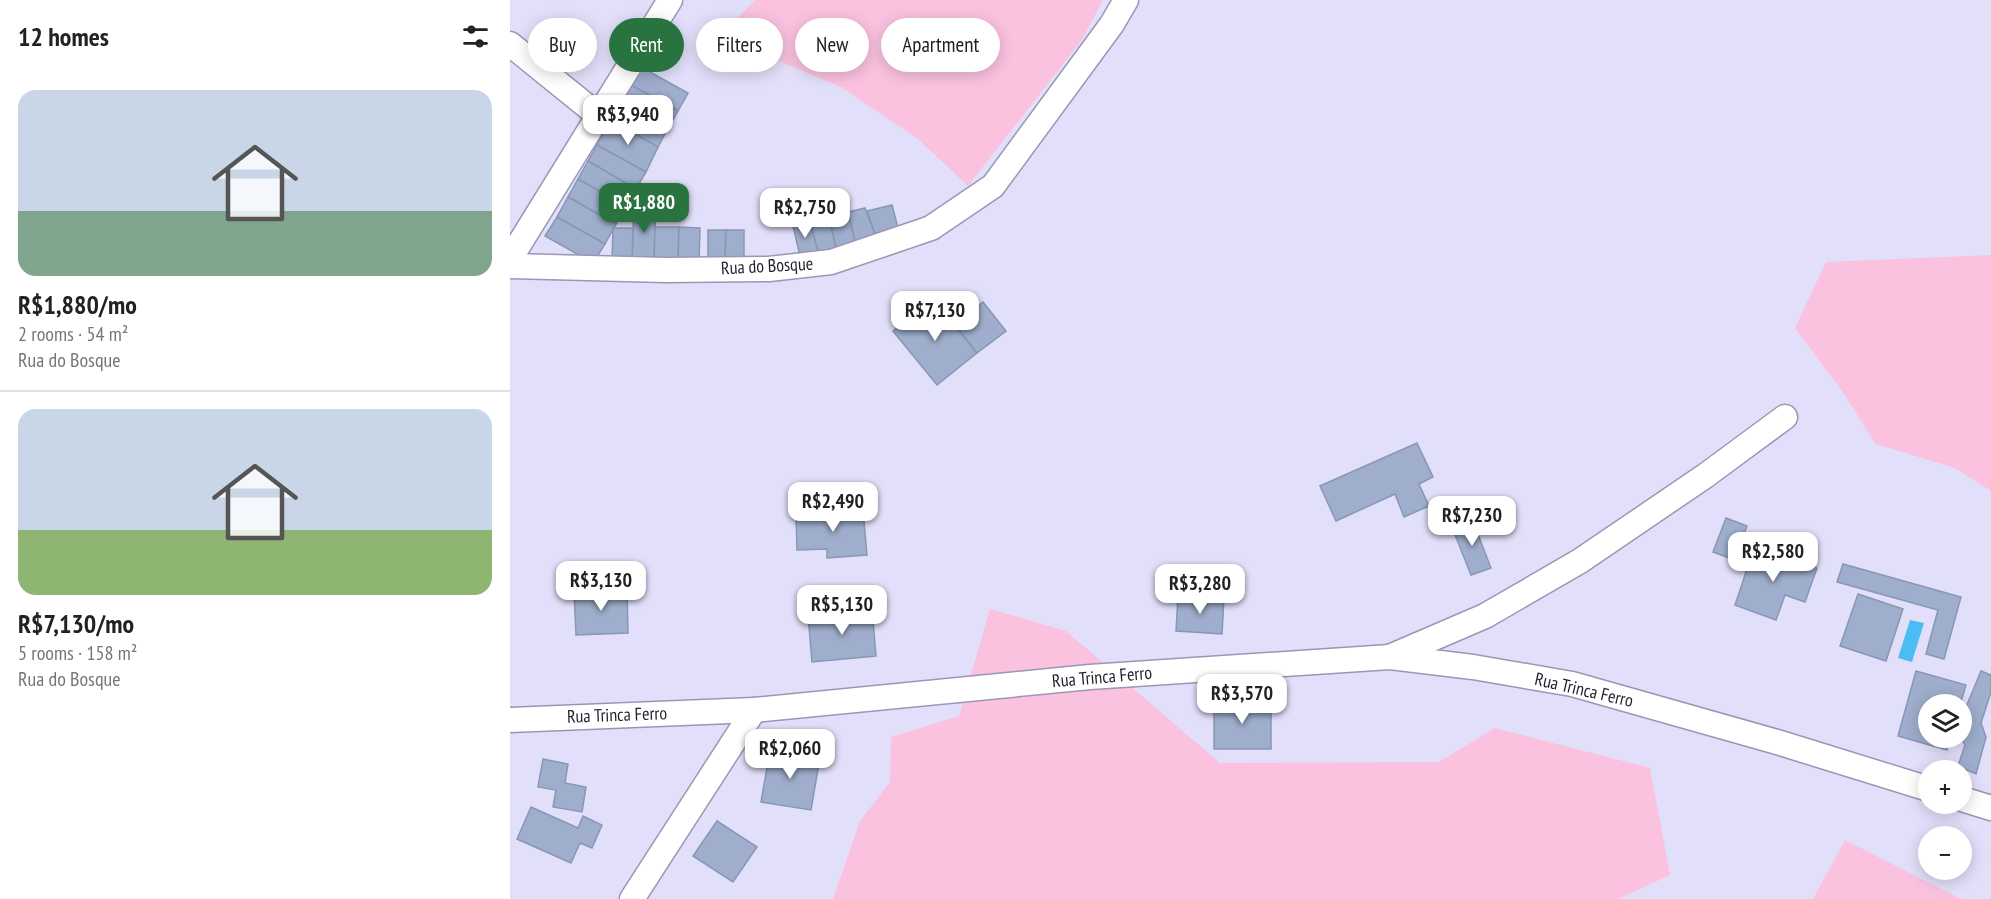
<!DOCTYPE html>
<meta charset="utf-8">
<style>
:root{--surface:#fff;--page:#f6f6f6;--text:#222;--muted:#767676;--line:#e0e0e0;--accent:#297341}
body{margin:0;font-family:"PT Sans Narrow",sans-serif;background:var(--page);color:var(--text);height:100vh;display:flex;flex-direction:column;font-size:22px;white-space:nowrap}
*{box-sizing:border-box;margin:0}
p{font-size:20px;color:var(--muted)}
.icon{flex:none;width:33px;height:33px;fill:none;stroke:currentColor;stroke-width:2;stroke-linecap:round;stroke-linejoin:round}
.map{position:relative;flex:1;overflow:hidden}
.panel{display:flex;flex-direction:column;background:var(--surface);width:510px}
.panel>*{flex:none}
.hud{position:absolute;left:18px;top:18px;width:570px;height:54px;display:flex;gap:12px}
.tools{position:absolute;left:1408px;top:694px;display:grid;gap:12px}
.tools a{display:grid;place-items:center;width:54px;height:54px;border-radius:50%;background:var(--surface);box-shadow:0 3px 15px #0003;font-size:30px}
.price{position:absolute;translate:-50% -51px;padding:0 14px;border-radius:12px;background:#fff;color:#222;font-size:20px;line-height:39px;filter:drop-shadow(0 2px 3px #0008)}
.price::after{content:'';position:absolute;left:50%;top:36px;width:18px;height:14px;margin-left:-9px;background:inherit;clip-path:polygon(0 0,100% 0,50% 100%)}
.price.active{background:var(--accent);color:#fff}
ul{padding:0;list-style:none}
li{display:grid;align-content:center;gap:12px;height:318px;padding:0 18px}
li+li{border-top:2px solid var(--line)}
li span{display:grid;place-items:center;height:186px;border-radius:18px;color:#555}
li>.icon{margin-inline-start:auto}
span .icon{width:108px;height:108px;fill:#fffc;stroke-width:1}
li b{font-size:26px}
h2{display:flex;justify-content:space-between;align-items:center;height:72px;padding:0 18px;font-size:26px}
.tag{padding:0 21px;border-radius:27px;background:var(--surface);box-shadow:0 3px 15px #0003;font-size:21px;line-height:54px}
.tag.active{background:var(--accent);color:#fff}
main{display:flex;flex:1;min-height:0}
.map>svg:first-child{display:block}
.green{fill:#fac2df}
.water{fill:#4cbcf5}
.building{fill:#9eaecc;stroke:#8797b4;stroke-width:1.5}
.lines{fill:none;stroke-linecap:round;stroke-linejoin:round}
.street-casing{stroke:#9a96b6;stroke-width:27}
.street{stroke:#fff;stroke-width:24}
.labels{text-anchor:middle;stroke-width:4.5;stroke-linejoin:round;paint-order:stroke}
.street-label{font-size:18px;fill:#201f2b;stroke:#fff}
</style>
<main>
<section class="panel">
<h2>12 homes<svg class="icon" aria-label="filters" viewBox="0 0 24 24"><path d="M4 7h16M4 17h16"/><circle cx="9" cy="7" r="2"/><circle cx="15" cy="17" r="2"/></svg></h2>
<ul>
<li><span style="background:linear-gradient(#c9d6e8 65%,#7fa58c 0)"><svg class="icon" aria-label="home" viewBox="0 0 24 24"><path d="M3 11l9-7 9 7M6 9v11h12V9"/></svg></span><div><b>R$1,880/mo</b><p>2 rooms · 54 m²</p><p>Rua do Bosque</p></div></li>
<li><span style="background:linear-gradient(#c9d6e8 65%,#8fb573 0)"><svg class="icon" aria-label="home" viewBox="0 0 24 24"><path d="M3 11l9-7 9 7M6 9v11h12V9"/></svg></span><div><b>R$7,130/mo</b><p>5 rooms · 158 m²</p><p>Rua do Bosque</p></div></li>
</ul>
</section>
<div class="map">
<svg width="1481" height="899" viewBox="0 0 1481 899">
<rect width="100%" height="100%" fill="#e2dffa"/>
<g class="green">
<polygon points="246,0 593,0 571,41 458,186 408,139 331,87 208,36"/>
<polygon points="1481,255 1481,491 1445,468 1366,444 1332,391 1285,328 1316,262"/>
<polygon points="480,609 556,631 710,763 929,762 985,728 1140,768 1160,875 1108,899 323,899 350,821 380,782 381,737 449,716"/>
<polygon points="1335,840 1451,899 1303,899"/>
</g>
<polygon class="water" points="1400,620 1414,623 1402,662 1388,658"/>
<g class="building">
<polygon points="131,67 178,93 168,111 121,85"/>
<polygon points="121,85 168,111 157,130 111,103"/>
<polygon points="111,103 157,130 148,147 101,120"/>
<polygon points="101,120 148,147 136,172 87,145"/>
<polygon points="87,145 136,172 126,189 78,161"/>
<polygon points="78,161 126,189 116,206 68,179"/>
<polygon points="68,179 116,206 106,224 58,197"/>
<polygon points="58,197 106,224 95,244 47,217"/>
<polygon points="124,205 146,206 144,262 122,262"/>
<polygon points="382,205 389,232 366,237 357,211"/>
<polygon points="355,208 366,237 345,242 338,212"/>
<polygon points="338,212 345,242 326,248 319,218"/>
<polygon points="47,217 95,244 83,263 35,236"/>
<polygon points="319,218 326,248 308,252 300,222"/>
<polygon points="300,222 308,252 290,256 283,226"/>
<polygon points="145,227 169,227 168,263 144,262"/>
<polygon points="169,227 190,228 189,264 168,263"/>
<polygon points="103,228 123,228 122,262 102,261"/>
<polygon points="198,230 216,230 215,261 198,260"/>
<polygon points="216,230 234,230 234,260 215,261"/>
<polygon points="423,298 467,353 427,385 383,331"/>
<polygon points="473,302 496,331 467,353 445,325"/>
<polygon points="907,443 923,477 909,484 919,506 894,517 885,494 826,521 810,486"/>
<polygon points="353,510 357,555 317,558 317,549 287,550 286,516"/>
<polygon points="1216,518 1237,526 1225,560 1203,552"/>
<polygon points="962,519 981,568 961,575 942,527"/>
<polygon points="1244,548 1307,568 1295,602 1275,595 1266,620 1225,605"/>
<polygon points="1333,564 1451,597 1434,659 1416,654 1428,610 1327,582"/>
<polygon points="117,590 118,633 66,635 64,591"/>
<polygon points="1348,594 1393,609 1376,661 1330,646"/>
<polygon points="668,596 714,598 712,634 666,631"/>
<polygon points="362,609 366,656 302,662 298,615"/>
<polygon points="1406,671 1456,685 1450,705 1419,705 1419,738 1441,738 1437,750 1388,736"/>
<polygon points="1471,671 1481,675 1481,692 1471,723 1476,737 1466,774 1448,766 1455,745 1451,738 1452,717"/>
<rect x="704" y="701" width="57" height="48"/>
<polygon points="260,750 310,758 301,810 251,802"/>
<polygon points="33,759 58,764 55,783 76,787 72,812 43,807 46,790 28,787"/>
<polygon points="21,807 68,828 73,816 92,825 82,848 70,843 61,863 7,839"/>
<polygon points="207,821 247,847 223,882 183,856"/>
</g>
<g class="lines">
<g class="street-casing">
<g id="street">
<polyline points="0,44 89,116"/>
<polyline points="0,259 160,0"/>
<polyline points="0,266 156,270 259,269 321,262 421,228 483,186 602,24 616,0"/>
<polyline points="882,656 975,616 1070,561 1195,476 1275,417"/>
<polyline points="0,720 244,710 580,677 880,657 963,667 1062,684 1267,742 1419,789"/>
<polyline points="1452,799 1481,808"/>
<polyline points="122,899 244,710"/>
</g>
</g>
<use href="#street" class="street"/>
</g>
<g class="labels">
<g class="street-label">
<text transform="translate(257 266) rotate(-3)" y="6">Rua do Bosque</text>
<text transform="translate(592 677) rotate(-5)" y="6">Rua Trinca Ferro</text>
<text transform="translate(1074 690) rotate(13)" y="6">Rua Trinca Ferro</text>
<text transform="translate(107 715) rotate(-2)" y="6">Rua Trinca Ferro</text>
</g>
</g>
</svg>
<div class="tools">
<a><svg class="icon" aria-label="layers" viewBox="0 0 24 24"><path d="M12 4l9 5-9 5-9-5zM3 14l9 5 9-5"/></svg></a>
<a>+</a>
<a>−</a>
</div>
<b class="price" style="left:118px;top:146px">R$3,940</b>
<b class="price active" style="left:134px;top:234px">R$1,880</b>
<b class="price" style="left:295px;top:239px">R$2,750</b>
<b class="price" style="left:425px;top:342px">R$7,130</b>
<b class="price" style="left:323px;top:533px">R$2,490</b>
<b class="price" style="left:962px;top:547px">R$7,230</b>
<b class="price" style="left:1263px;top:583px">R$2,580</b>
<b class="price" style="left:91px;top:612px">R$3,130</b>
<b class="price" style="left:690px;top:615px">R$3,280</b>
<b class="price" style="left:332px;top:636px">R$5,130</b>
<b class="price" style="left:732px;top:725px">R$3,570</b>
<b class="price" style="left:280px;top:780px">R$2,060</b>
<div class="hud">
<a class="tag">Buy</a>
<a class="tag active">Rent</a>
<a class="tag">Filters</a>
<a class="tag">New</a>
<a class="tag">Apartment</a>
</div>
</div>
</main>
